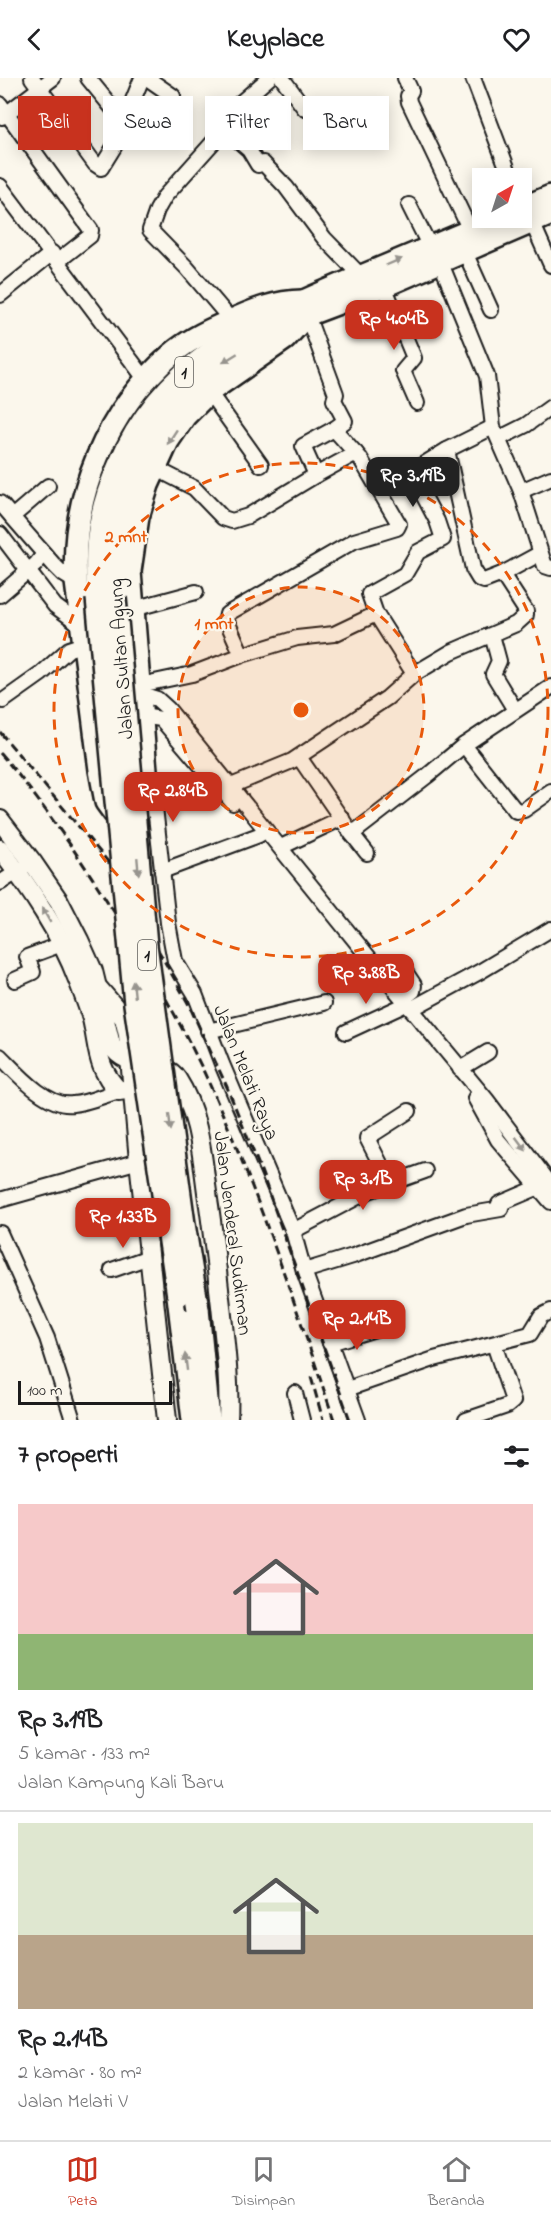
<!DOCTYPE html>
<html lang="id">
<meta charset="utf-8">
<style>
:root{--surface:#fff;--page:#f6f6f6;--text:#202124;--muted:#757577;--line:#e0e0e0;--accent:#c8321e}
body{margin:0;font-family:"Indie Flower",sans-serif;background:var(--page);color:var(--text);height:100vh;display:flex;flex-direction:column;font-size:22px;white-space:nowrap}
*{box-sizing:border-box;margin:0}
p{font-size:20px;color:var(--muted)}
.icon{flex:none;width:33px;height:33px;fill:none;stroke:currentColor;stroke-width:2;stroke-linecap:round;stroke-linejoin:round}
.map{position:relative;height:1342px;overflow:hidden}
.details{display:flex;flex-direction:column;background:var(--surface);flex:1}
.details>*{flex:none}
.banner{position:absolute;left:18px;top:18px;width:516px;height:54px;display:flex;gap:12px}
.needle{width:39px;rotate:39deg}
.fabs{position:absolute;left:472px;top:90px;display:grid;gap:12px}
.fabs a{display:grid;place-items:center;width:60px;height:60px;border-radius:0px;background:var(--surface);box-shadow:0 3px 15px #0003;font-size:30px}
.scale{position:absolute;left:18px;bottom:15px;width:154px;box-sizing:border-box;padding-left:6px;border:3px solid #1c1c1c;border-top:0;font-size:16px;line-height:21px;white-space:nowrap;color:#1c1c1c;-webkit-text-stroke:4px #fbf7ec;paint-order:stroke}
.price{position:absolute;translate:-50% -51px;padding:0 14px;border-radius:12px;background:var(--accent);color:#fff;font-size:20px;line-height:39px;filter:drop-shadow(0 2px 3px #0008)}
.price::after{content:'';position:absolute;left:50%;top:36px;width:18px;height:14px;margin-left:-9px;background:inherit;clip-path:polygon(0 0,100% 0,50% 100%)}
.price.current{background:#222;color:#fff}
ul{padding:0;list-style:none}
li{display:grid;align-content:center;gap:12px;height:318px;padding:0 18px}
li+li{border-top:2px solid var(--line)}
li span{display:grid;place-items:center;height:186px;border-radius:0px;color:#555}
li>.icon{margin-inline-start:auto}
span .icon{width:108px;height:108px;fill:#fffc;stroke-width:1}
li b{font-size:26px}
h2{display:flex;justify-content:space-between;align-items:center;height:72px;padding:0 18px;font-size:26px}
.chip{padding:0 21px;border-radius:0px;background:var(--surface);box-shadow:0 3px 15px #0003;font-size:21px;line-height:54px}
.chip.current{background:var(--accent);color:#fff}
header{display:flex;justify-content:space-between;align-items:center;height:78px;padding:0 18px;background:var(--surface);font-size:27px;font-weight:800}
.tabs{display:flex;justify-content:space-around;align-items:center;height:84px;border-top:2px solid var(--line);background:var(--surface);font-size:16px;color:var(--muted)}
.tabs a{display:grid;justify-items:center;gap:3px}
.tabs .current{color:var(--accent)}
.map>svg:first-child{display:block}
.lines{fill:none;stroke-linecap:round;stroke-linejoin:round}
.minor-casing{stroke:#1c1c1c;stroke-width:18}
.major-casing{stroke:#1c1c1c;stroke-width:22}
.highway-casing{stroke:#1c1c1c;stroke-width:26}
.minor{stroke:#fbf7ec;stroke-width:14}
.major{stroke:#fbf7ec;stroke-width:18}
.highway{stroke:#fbf7ec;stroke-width:21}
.rail{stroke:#1c1c1c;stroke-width:3;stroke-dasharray:9 4.5;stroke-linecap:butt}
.highway-bridge-casing{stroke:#1c1c1c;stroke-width:26;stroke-linecap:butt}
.highway-bridge{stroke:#fbf7ec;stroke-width:21}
.oneway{fill:#97948e}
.ring{fill:none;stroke:#e8590c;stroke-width:3;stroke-dasharray:10 8}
.labels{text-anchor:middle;stroke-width:4.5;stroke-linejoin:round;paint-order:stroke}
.shield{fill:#fbf7ec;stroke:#5f5e5a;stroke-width:1.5}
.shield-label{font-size:18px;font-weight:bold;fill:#1c1c1c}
.street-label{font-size:20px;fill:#1c1c1c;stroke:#fbf7ec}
.centre{fill:#e8590c;stroke:#fbf7ec;stroke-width:3}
.ring-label{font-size:18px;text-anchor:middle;font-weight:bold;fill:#e8590c;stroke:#fbf7ec;stroke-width:4.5;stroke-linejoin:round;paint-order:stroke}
</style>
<header><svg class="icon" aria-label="back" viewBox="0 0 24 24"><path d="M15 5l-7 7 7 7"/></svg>Keyplace<svg class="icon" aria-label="heart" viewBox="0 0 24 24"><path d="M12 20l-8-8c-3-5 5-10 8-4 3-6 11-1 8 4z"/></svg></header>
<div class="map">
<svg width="551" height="1342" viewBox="0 0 551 1342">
<rect width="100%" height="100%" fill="#fbf7ec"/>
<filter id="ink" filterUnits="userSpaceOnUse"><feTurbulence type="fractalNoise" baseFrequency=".0167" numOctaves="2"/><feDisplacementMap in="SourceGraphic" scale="12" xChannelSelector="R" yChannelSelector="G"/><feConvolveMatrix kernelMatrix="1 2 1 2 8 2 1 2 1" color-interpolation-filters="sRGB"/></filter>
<g filter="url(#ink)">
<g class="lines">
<g class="minor-casing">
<g id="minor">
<polyline points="32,0 95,86 101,90 114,69 142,0"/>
<polyline points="88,0 123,43"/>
<polyline points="147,0 173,18"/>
<polyline points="282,0 305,31"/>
<polyline points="405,0 411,13 408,18 409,24 470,152"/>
<polyline points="473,0 511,100"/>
<polyline points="0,26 91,152 90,158 58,183"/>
<polyline points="2,39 53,0"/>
<polyline points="225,51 249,72 258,87 263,85 286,109 324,160 361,198"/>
<polyline points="0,108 146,302"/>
<polyline points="409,127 430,169"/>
<polyline points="532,144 551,187"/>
<polyline points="464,172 491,232"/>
<polyline points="440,183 487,298 493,349 521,413 545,488 551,490"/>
<polyline points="384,208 414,280 403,293 417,325"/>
<polyline points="0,217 52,175"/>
<polyline points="307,237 336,316 334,322 345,343 334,351"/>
<polyline points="231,242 187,190 150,152 157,132 165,118 225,51 232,32 269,0"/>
<polyline points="209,314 261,387"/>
<polyline points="500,360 526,347 551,329"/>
<polyline points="447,372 473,491 479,501 484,503 502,496 539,476"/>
<polyline points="155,390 194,410 223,440 232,443 248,438 316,397 303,368 334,351 360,380 399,446 397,450 354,463 227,536 226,541 242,577"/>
<polyline points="316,397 356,375"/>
<polyline points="379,409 411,394"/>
<polyline points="521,413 551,400"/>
<polyline points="0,425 54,487 63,496 76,504"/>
<polyline points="12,439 48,408"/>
<polyline points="0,456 55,528 82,548"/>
<polyline points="0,517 36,486 44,476"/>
<polyline points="133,531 196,514"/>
<polyline points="492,557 499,583 493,596 515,632"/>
<polyline points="414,596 376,536 369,516 405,496 418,474 443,461 437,443 411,394 447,372 493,349"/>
<polyline points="140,607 192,596 242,577 297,560 334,556 376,536"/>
<polyline points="141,616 157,621 168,631 383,897 486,1021 551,1107"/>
<polyline points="3,623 41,596 69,571 84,566"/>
<polyline points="142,638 161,641 233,725"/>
<polyline points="464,667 516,733 524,732 551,713"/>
<polyline points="299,679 352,756 427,698 464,667 551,609"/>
<polyline points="148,708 154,720 168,845 175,883 195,916 222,986 293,1153 304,1193 358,1342"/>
<polyline points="231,708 292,683 387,620 414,596 451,574 516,546 526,537 526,533 502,496"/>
<polyline points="352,756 367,775"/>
<polyline points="281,769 342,740"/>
<polyline points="162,793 259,757"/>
<polyline points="0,805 23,790"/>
<polyline points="383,897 398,890 404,892 414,907 413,913 403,921"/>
<polyline points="15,902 33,894 27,879 62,866"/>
<polyline points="411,931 481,893 551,851"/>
<polyline points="208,953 324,925"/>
<polyline points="346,954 400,929"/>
<path d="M0,978c17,17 47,52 73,48 15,-1 31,-9 46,-13"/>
<polyline points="460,991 488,974"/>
<polyline points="475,1020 498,1062 551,1124"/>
<polyline points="390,1105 367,1060 409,1033"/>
<polyline points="0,1122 139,1083"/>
<polyline points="293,1153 369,1113 425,1093"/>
<polyline points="0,1155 47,1260 73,1342"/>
<polyline points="112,1192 149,1179"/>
<polyline points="304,1193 353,1178 466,1137 501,1131 499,1126 539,1109"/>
<polyline points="330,1265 376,1251"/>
<polyline points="347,1311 434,1281 530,1256 541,1238 551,1233"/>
<polyline points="295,1315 302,1342"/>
<polyline points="466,1342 507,1328 513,1323 494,1266"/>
</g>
</g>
<g class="major-casing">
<g id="major">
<path d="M0,742l33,43 26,38 20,39 14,31 18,74c16,27 52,12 66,34 25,39 25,84 32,127 5,34 8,67 12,100 4,39 9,75 7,114"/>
<path d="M0,771c31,41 60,83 78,131 5,13 10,26 14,39 7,30 4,49 27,72l13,-2 11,-5"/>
<polyline points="98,910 124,940 128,957 139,1083 167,1342"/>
</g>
</g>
<g class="highway-casing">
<g id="highway">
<polyline points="522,130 551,118"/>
<path d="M302,223c-26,0 -51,10 -74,21 -19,8 -40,18 -56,32 -65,56 -102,142 -96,228l24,188 6,32 8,11 5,3 15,1c11,-9 11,-21 13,-34l-17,-212 8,-54 10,-32 20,-44 17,-25 24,-24 76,-53 22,-24"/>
<path d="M97,520c0,-17 -1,-34 0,-50 2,-29 10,-57 22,-83 43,-102 130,-141 226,-182 52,-22 104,-44 155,-65"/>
<polyline points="115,520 113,480 117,446 126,409 138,380 159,344 198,304 228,280 307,237 384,208 551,136"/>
<polyline points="178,1218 193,1342"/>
<polyline points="198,1231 209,1342"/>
</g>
</g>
<use href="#minor" class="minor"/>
<use href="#major" class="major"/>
<use href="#highway" class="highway"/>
<g class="rail">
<polyline points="0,654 109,785 188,925 227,1009 260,1090 350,1342"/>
<path d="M0,675c46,53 84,111 121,170 32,52 63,105 88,160 49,109 87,224 125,337"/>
<polyline points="311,1299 323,1342"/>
</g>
<g class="highway-bridge-casing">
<g id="highway-bridge">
<polyline points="97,520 135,926 178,1218"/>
<polyline points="115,520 146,867 184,1146 198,1231"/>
</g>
</g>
<use href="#highway-bridge" class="highway-bridge"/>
</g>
<defs><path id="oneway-solid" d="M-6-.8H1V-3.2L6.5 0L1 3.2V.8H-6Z" transform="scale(1.5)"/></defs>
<g class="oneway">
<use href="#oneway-solid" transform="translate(394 184) rotate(-23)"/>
<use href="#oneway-solid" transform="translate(230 280) rotate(148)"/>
<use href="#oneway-solid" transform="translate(172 359) rotate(123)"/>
<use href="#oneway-solid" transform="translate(138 788) rotate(85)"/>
<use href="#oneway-solid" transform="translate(46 837) rotate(-120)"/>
<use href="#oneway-solid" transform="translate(134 911) rotate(-96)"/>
<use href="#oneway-solid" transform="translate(170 1044) rotate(83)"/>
<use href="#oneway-solid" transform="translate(521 1066) rotate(53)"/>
<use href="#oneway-solid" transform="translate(186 1284) rotate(-97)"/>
</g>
</g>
<circle cx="301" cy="632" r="123" fill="#e8590c" fill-opacity=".12"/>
<g class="ring">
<circle cx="301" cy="632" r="123"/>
<circle cx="301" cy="632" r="247"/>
</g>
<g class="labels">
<g class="shield">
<rect x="175" y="279" width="18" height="30" rx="4.5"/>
<rect x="138" y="862" width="18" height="30" rx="4.5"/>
</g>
<g class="shield-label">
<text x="184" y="300">1</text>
<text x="147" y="883">1</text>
</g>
<g class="street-label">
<text transform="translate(120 581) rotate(-94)" y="7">Jalan Sultan Agung</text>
<text transform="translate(247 994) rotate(68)" y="7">Jalan Melati Raya</text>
<text transform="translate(234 1155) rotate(83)" y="7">Jalan Jenderal Sudirman</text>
</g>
</g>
<circle cx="301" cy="632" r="9" class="centre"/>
<g class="ring-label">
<text x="126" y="464">2 mnt</text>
<text x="214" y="551">1 mnt</text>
</g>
</svg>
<div class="fabs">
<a><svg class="needle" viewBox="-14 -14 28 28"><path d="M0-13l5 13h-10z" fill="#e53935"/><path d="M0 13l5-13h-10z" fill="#757577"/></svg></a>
</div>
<div class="scale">100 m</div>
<b class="price" style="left:394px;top:273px">Rp 4.04B</b>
<b class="price current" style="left:413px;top:430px">Rp 3.19B</b>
<b class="price" style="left:173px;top:745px">Rp 2.84B</b>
<b class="price" style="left:366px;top:927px">Rp 3.88B</b>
<b class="price" style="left:363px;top:1133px">Rp 3.1B</b>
<b class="price" style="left:123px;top:1171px">Rp 1.33B</b>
<b class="price" style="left:357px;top:1273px">Rp 2.14B</b>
<div class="banner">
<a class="chip current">Beli</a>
<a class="chip">Sewa</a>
<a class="chip">Filter</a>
<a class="chip">Baru</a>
</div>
</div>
<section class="details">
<h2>7 properti<svg class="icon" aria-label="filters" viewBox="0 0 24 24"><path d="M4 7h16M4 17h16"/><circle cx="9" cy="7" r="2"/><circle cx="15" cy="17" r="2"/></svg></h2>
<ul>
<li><span style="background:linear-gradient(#f6c9c9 70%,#8fb573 0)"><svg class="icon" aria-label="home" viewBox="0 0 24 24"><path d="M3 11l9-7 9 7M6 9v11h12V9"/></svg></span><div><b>Rp 3.19B</b><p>5 kamar · 133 m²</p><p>Jalan Kampung Kali Baru</p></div></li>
<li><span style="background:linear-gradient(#dfe7d0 60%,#b9a48a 0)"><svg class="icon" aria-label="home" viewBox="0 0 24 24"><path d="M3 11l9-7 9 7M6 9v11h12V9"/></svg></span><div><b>Rp 2.14B</b><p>2 kamar · 80 m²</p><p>Jalan Melati V</p></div></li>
</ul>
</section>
<nav class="tabs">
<a class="current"><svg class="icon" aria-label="map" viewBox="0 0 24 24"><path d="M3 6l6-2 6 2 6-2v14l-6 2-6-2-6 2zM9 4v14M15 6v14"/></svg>Peta</a>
<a><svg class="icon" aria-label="saved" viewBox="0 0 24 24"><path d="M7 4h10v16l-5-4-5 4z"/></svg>Disimpan</a>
<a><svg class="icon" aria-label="home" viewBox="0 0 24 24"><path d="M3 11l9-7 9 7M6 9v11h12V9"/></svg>Beranda</a>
</nav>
